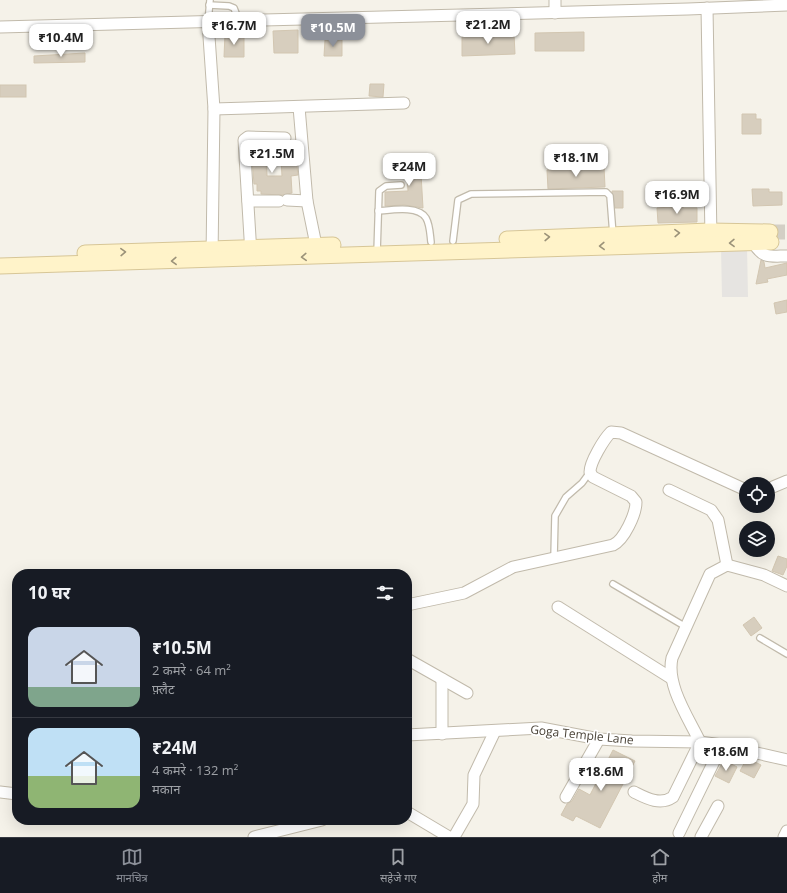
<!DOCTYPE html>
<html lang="hi">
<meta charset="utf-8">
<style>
:root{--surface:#171b24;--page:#20242c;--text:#f1f3f6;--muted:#9ea1a6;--line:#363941;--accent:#8c9099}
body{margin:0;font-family:"Open Sans","Noto Sans Devanagari",sans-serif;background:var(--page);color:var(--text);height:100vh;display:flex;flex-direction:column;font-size:15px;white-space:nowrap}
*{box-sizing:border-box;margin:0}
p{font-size:13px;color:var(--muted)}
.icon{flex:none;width:22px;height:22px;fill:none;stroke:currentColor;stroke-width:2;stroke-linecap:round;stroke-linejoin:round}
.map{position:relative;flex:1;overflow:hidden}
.panel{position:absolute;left:12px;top:569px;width:400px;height:256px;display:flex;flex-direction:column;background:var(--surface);border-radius:16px;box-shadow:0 4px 16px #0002}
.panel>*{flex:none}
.fabs{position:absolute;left:739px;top:477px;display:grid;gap:8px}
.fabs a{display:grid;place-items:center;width:36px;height:36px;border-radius:50%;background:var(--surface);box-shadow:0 4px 16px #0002;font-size:20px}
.price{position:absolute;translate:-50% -34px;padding:0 9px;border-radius:8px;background:#fff;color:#222;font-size:13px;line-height:26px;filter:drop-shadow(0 1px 2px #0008)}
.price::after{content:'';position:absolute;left:50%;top:24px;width:12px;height:9px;margin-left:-6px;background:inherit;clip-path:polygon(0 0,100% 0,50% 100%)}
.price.current{background:var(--accent);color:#fff}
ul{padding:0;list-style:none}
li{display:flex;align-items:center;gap:12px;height:100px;padding:0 16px}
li+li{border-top:1px solid var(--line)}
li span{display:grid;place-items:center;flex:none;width:112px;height:80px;border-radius:12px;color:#555}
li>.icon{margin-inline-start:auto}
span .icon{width:48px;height:48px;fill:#fffc;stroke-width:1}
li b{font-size:17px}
h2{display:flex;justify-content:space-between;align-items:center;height:48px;padding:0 16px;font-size:17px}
.menu{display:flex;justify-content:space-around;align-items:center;height:56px;border-top:1px solid var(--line);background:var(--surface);font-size:11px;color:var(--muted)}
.menu a{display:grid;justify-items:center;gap:2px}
.menu .current{color:var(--accent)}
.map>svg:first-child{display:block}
.parking{fill:#e6e4e1}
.building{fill:#d7cebe;stroke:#d2c6b1}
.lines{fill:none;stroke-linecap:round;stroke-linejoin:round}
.secondary-tunnel{stroke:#d3cfc5;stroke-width:15;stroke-dasharray:15 8;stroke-linecap:butt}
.lane-casing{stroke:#c1baab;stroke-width:8}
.street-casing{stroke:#c1baab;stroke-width:13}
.secondary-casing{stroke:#d7c697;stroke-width:17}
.lane{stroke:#fff;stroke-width:5.5}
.street{stroke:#fff;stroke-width:11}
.secondary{stroke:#fff3c9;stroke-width:15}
.oneway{stroke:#9b9279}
.labels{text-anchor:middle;stroke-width:3.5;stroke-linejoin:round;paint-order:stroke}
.street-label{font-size:12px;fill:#494237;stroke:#fff}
</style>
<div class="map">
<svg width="787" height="837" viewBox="0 0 787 837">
<rect width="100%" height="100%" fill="#f5f2e9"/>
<polygon class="parking" points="747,246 748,297 722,297 721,247"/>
<g class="building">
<polygon points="298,30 298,53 274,53 273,31"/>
<polygon points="584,32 584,51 535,51 535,33"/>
<polygon points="225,34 244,34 244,57 224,57"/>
<polygon points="514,34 515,54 462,56 462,36"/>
<polygon points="325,40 342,40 342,56 324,56"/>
<polygon points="85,53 85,62 34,63 34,56"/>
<polygon points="370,84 384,84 383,97 369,96"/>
<rect x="0" y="85" width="26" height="12"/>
<polygon points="742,114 756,114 756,119 761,119 761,134 742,134"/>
<polygon points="251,147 266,147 267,176 282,176 281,159 296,159 298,175 291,176 292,193 282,195 261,194 261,191 257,191 257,184 254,184"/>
<polygon points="420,157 423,208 404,205 385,206 385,192 408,191 406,158"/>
<polygon points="604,167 605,187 548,189 547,170"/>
<polygon points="752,189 769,189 769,192 782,192 782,205 753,206"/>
<polygon points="612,191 623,191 623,208 615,208"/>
<polygon points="683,206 683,208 697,208 697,222 658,223 657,208"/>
<polygon points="761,260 764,262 765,268 787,263 787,275 767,279 768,282 756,284"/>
<polygon points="787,300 787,312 776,314 774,303"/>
<polygon points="778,556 787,559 787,566 783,575 772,571"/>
<polygon points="754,617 762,628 751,636 743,625"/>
<polygon points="613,750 635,761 600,828 576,816 573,821 561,815 567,804 572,801 579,789 590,795"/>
<polygon points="747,758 761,765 754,778 740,771"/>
<polygon points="724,760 737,767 729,783 715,776"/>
</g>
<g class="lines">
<polyline class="secondary-tunnel" points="770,232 787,232"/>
<g class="lane-casing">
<g id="lane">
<polyline points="209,5 229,6 234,8 239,21"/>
<polyline points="208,22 210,0"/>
<path d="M378,211c13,-1 40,-6 48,7 4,7 4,16 5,24"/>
<polyline points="453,241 458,200 471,194 606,192 610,196 613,235"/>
<polyline points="377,253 379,191 386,186 401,185"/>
<polyline points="554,558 555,516 566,497 582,483 590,472"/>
<polyline points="613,584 686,627"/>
<polyline points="760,638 787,654"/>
</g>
</g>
<g class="street-casing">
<g id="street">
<polyline points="555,0 555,13"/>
<polyline points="707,8 711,238"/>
<polyline points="208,22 214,109 212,257"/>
<polyline points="0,27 688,9 787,5"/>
<polyline points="299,107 307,201 316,245"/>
<polyline points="214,109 404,103"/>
<polyline points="287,200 307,201"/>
<polyline points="248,201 279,201"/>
<path d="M754,243c8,16 17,13 33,13"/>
<polyline points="251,254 244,140 248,137 285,138"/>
<polyline points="768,489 787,481"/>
<polyline points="669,490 711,510 718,520 727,565"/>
<path d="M407,605l57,-12 49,-26 100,-22c11,-5 23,-31 23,-43l-5,-6 -38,-19 -3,-5c0,-10 14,-33 21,-40l10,1 125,57"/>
<polyline points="558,607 671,678"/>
<polyline points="407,659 467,693"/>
<polyline points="442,679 442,734"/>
<polyline points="407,735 541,728 599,739 632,741 700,742 722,745 787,760"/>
<polyline points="0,792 17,794"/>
<path d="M634,792c12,6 26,14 39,5l27,-55c-12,-25 -34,-57 -28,-84l38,-84 17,-9 37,10 23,11"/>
<polyline points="566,797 599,739"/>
<polyline points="407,812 449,837"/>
<polyline points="679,833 722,745"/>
<polyline points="254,837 322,820"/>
<polyline points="454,837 473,804 474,775 495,731"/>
<polyline points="701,837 718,806"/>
<polyline points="784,837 787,831"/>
</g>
</g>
<g class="secondary-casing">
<g id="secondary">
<polyline points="507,239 710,231 770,232"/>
<polyline points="85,253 333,245"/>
<path d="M0,266c257,-8 514,-17 771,-24"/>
</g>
</g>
<use href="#lane" class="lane"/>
<use href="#street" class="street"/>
<use href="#secondary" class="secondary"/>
</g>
<defs><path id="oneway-chevron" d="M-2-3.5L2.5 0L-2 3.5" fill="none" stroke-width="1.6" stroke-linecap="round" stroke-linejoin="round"/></defs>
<g class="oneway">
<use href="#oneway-chevron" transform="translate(677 233) rotate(-2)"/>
<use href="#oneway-chevron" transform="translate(547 237) rotate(-2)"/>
<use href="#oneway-chevron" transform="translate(732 243) rotate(179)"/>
<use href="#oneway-chevron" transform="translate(602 246) rotate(178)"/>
<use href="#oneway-chevron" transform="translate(123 252) rotate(-2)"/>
<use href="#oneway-chevron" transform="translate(304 257) rotate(177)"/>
<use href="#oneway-chevron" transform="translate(174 261) rotate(178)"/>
</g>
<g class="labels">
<g class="street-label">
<text transform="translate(582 735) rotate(6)" y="4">Goga Temple Lane</text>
</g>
</g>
</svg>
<div class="fabs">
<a><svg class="icon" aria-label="locate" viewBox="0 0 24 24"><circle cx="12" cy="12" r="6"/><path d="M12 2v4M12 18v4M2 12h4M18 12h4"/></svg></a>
<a><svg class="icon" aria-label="layers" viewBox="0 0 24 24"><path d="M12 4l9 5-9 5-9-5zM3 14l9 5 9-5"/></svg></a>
</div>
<b class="price" style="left:488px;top:45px">₹21.2M</b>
<b class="price" style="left:234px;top:46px">₹16.7M</b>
<b class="price current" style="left:333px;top:48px">₹10.5M</b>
<b class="price" style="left:61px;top:58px">₹10.4M</b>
<b class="price" style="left:272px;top:174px">₹21.5M</b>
<b class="price" style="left:576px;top:178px">₹18.1M</b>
<b class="price" style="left:409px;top:187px">₹24M</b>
<b class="price" style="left:677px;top:215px">₹16.9M</b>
<b class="price" style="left:726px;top:772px">₹18.6M</b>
<b class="price" style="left:601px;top:792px">₹18.6M</b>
<section class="panel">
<h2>10 घर<svg class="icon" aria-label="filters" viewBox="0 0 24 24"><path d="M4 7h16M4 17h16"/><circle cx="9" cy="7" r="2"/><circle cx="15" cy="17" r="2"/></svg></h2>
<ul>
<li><span style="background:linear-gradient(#c9d6e8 75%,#7fa58c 0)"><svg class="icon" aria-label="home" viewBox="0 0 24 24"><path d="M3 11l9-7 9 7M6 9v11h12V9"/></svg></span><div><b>₹10.5M</b><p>2 कमरे · 64 m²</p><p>फ़्लैट</p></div></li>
<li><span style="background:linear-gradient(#bfe0f5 60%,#8fb573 0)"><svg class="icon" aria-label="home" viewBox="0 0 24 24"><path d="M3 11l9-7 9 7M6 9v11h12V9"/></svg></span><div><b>₹24M</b><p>4 कमरे · 132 m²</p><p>मकान</p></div></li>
</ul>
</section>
</div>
<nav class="menu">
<a class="current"><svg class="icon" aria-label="map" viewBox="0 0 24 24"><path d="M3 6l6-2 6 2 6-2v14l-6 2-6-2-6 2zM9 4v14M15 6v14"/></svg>मानचित्र</a>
<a><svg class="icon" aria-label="saved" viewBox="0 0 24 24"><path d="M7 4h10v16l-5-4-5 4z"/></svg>सहेजे गए</a>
<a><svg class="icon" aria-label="home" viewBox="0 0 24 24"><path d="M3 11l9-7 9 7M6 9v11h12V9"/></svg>होम</a>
</nav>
